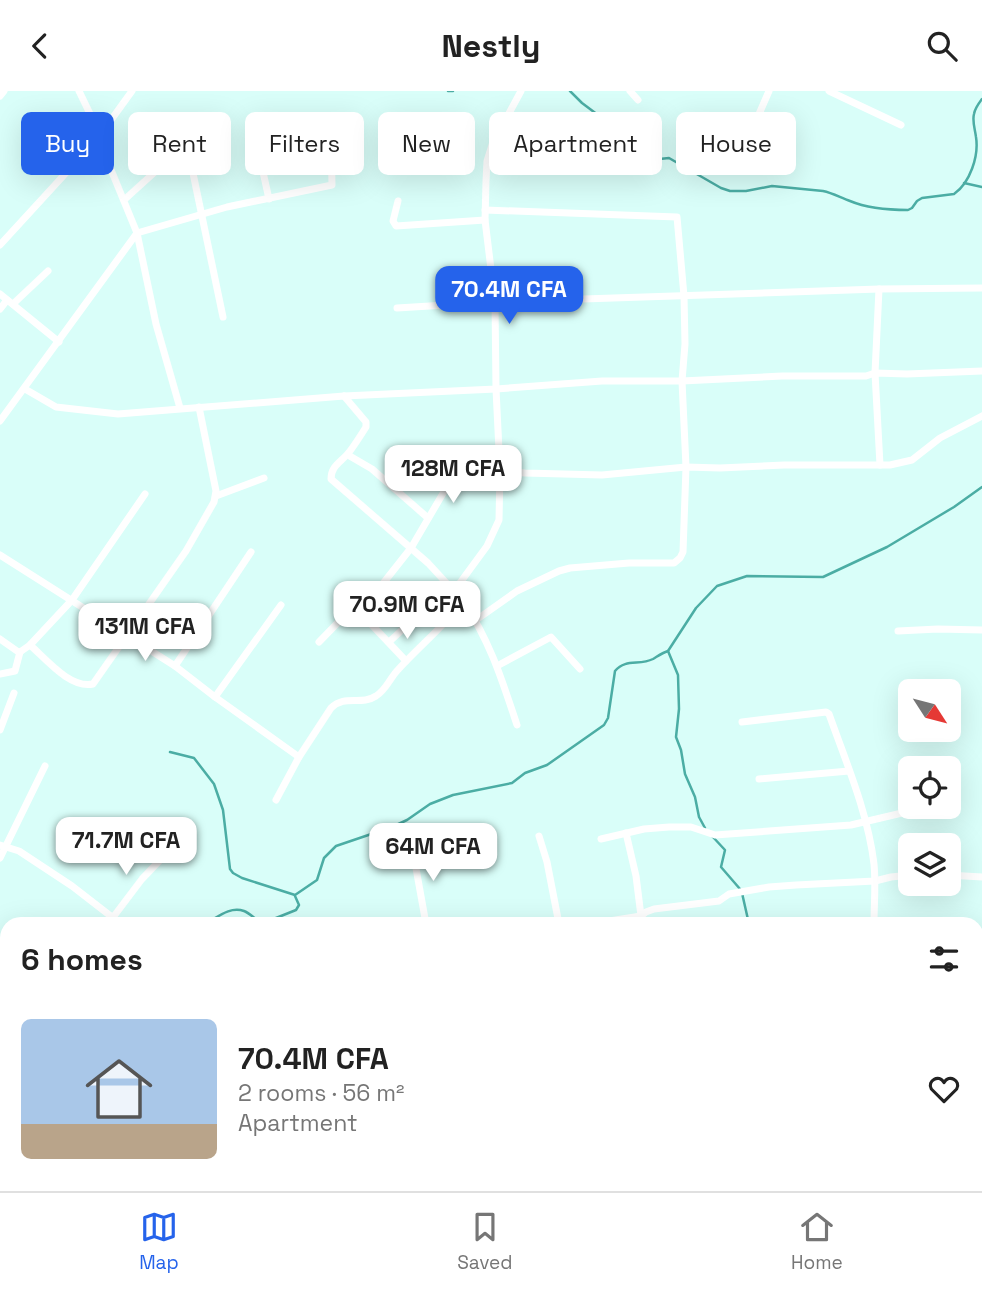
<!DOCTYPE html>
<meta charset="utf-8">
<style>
:root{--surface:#fff;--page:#f2f2f2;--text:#222;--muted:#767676;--line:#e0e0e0;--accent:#2563eb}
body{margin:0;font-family:"Space Grotesk",sans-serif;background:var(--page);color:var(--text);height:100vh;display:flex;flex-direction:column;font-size:26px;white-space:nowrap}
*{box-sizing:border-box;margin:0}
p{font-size:23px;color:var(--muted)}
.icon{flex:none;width:38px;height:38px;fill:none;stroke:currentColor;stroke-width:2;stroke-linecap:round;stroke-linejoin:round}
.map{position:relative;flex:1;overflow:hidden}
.drawer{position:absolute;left:0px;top:826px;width:984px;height:275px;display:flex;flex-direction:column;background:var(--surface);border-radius:21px 21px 0 0;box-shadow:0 7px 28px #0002}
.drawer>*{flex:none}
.guide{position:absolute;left:21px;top:21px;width:942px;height:63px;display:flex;gap:14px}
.needle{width:46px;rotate:126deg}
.tools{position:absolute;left:898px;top:588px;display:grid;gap:14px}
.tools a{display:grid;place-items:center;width:63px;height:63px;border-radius:10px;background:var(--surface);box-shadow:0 7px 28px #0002;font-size:35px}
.price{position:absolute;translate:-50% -60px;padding:0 16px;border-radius:14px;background:#fff;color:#222;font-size:23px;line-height:46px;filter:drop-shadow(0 2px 4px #0008)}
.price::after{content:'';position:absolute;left:50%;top:42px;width:21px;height:16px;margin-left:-10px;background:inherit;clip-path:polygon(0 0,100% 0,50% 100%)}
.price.active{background:var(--accent);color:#fff}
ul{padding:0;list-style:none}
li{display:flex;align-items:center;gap:21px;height:175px;padding:0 21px}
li+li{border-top:2px solid var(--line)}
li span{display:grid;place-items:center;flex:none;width:196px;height:140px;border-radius:10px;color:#555}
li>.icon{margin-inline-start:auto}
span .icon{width:84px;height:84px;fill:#fffc;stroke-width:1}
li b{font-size:30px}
h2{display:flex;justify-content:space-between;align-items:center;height:84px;padding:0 21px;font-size:30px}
.tag{padding:0 24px;border-radius:10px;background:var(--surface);box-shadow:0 7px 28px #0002;font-size:24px;line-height:63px}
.tag.active{background:var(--accent);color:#fff}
header{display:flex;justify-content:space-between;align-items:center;height:91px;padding:0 21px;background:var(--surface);font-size:32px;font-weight:700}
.tab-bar{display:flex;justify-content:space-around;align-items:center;height:98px;border-top:2px solid var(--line);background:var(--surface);font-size:19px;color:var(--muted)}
.tab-bar a{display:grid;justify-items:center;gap:4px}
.tab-bar .active{color:var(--accent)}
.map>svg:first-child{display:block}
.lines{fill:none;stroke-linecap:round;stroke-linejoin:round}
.stream{stroke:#4bada4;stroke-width:2.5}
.minor{stroke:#fff;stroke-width:7}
</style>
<header><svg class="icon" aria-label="back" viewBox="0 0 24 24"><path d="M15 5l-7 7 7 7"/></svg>Nestly<svg class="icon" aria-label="search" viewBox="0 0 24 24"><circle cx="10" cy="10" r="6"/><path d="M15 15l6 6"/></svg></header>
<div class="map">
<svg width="982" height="1100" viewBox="0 0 982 1100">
<rect width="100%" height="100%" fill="#d9fef9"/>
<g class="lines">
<g class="stream">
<polyline points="448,0 453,0"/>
<path d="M570,0l12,12 20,15 -4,16v2c10,9 21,9 33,12 7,2 13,8 19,12l19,-2 52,30 9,3h16l26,-5 51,5c10,2 18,7 27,10 19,8 39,9 58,9l4,-2 5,-7 5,-3 32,-4c16,-11 25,-38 22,-57 -1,-8 -4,-16 -2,-23 1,-6 5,-11 8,-15"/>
<polyline points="964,92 982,96"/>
<polyline points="668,560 678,584 679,618 676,646 681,659 685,683 695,706 699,726 705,737"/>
<path d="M170,661l24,6 20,26 9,26 7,59 3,4 9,5 53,17 22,-15 7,-22 12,-12 56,-19 15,-7 23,-16 23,-9 59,-12 13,-10 22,-8 57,-40 4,-7 7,-47c11,-13 24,-5 38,-12 5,-3 9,-6 15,-8l28,-43 21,-22 30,-10 76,1 64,-30 67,-40 28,-20"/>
<polyline points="712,745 725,759 721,776 740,798"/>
<polyline points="742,802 749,833"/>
<path d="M205,833c12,-6 24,-18 39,-13 5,2 10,7 15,10l12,-1 25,-10 3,-5 -4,-9"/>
<polyline points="741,1094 742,1100"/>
<polyline points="5,1100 9,1094"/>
<polyline points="776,1100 777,1094"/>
</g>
<g class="minor">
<polyline points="79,0 93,29 98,47 137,142 156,233 180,317"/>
<polyline points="630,0 638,9"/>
<polyline points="829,0 901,34"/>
<polyline points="0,5 4,0"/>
<polyline points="749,46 769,0"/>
<polyline points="257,54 269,108"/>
<polyline points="124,109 177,61 183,60 189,63 223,226"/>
<polyline points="398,110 393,130 396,135 485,129"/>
<polyline points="0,154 98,47 132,0"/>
<polyline points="879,198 875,282 880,374"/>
<polyline points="0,203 59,251"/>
<polyline points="13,213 48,180"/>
<polyline points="397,217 495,211 879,198 982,197"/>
<polyline points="0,218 7,209"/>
<polyline points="25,298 56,316 118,323 344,305 496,298 602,290 682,290 782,285 866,285 875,282 907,283 982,280"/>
<polyline points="0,330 137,142 227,116 332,94 331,41"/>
<polyline points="348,364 372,378 428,427"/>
<polyline points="216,405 264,387"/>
<polyline points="0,464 175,575 215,606 299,666"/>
<polyline points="454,500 487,455 499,429 500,380 525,382 602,384 686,376 720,377 784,374 890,374 912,369 940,347 982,325"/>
<path d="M463,510c27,40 39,79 54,124"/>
<polyline points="354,515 406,570"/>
<polyline points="476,529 517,500 559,480 570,477 629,472 674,472 680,467 683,461 686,376 682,290 685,253 684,205 677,126 485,119"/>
<polyline points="898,540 938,538 982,539"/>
<polyline points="0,548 17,560 20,561 30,554 72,509 145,403"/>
<polyline points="319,551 354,515 373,503 381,495 411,457 452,387 457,383 500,380 496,298 495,211 485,129 486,90 487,70 492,54 521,0"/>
<polyline points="389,551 449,495"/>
<path d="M30,554c16,14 40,44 63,39l93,-133 28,-49 2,-11 -17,-84"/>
<polyline points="175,575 251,461"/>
<polyline points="497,575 551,546 580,578"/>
<polyline points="0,583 15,580 20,561"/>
<polyline points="215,606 281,514"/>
<path d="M742,631l84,-10 3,2c17,48 39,99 45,150 2,20 0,40 0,60"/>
<polyline points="0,639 14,602"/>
<polyline points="759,688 849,680"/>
<path d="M276,709l23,-43 32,-49c14,-14 30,-2 45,-12 9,-5 14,-17 20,-24 22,-25 48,-45 67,-71l-35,-38 -97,-84c0,-14 11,-17 19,-28 6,-8 11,-16 16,-24v-5l-22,-26"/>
<polyline points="626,742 636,785 642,833"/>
<polyline points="539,745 547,771 559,833"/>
<polyline points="601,748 644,738 669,736 691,736 715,744 851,734 919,718"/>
<polyline points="0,754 19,760 72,795 121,833"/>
<polyline points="412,755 426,833"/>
<polyline points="0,767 45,675"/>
<polyline points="948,784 982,786"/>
<polyline points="108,833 142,788 163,766"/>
<polyline points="590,833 641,825 646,821 654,818 719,810 729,803 769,796 796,794 875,790 891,786 910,784"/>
<polyline points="0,967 7,975"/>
<polyline points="976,976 982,978"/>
<polyline points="0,1019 7,1012"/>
<polyline points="350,1094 353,1100"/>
<polyline points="417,1094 417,1100"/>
<polyline points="496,1094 499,1100"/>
<polyline points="882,1094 883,1100"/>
<polyline points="108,1100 141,1094"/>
<polyline points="600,1100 602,1094"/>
</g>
</g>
</svg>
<div class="tools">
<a><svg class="needle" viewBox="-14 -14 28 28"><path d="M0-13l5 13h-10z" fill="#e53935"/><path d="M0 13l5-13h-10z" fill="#767676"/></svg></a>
<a><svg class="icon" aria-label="locate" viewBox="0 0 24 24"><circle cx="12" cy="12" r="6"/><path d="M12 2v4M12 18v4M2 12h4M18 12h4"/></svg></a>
<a><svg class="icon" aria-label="layers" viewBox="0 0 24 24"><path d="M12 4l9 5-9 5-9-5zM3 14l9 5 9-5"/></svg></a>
</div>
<b class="price active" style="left:509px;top:235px">70.4M CFA</b>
<b class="price" style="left:453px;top:414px">128M CFA</b>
<b class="price" style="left:407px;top:550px">70.9M CFA</b>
<b class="price" style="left:145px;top:572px">131M CFA</b>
<b class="price" style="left:126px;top:786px">71.7M CFA</b>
<b class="price" style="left:433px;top:792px">64M CFA</b>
<div class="guide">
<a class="tag active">Buy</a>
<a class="tag">Rent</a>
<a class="tag">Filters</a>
<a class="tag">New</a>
<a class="tag">Apartment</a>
<a class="tag">House</a>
</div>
<section class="drawer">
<h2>6 homes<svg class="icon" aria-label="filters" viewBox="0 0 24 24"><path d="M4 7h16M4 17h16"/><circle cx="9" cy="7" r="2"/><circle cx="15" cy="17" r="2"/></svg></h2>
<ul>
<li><span style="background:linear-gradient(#a9c7e8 75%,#b9a48a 0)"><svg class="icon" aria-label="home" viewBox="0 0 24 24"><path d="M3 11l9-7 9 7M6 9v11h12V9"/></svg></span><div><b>70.4M CFA</b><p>2 rooms · 56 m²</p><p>Apartment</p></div><svg class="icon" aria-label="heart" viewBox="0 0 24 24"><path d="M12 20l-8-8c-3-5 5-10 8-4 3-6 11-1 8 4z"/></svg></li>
</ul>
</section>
</div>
<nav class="tab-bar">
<a class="active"><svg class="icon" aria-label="map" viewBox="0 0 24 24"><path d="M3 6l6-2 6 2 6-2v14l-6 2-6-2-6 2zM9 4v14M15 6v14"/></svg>Map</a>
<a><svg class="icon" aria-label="saved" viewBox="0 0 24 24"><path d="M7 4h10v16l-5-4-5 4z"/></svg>Saved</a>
<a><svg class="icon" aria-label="home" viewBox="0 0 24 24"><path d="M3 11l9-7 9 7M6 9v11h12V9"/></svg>Home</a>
</nav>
